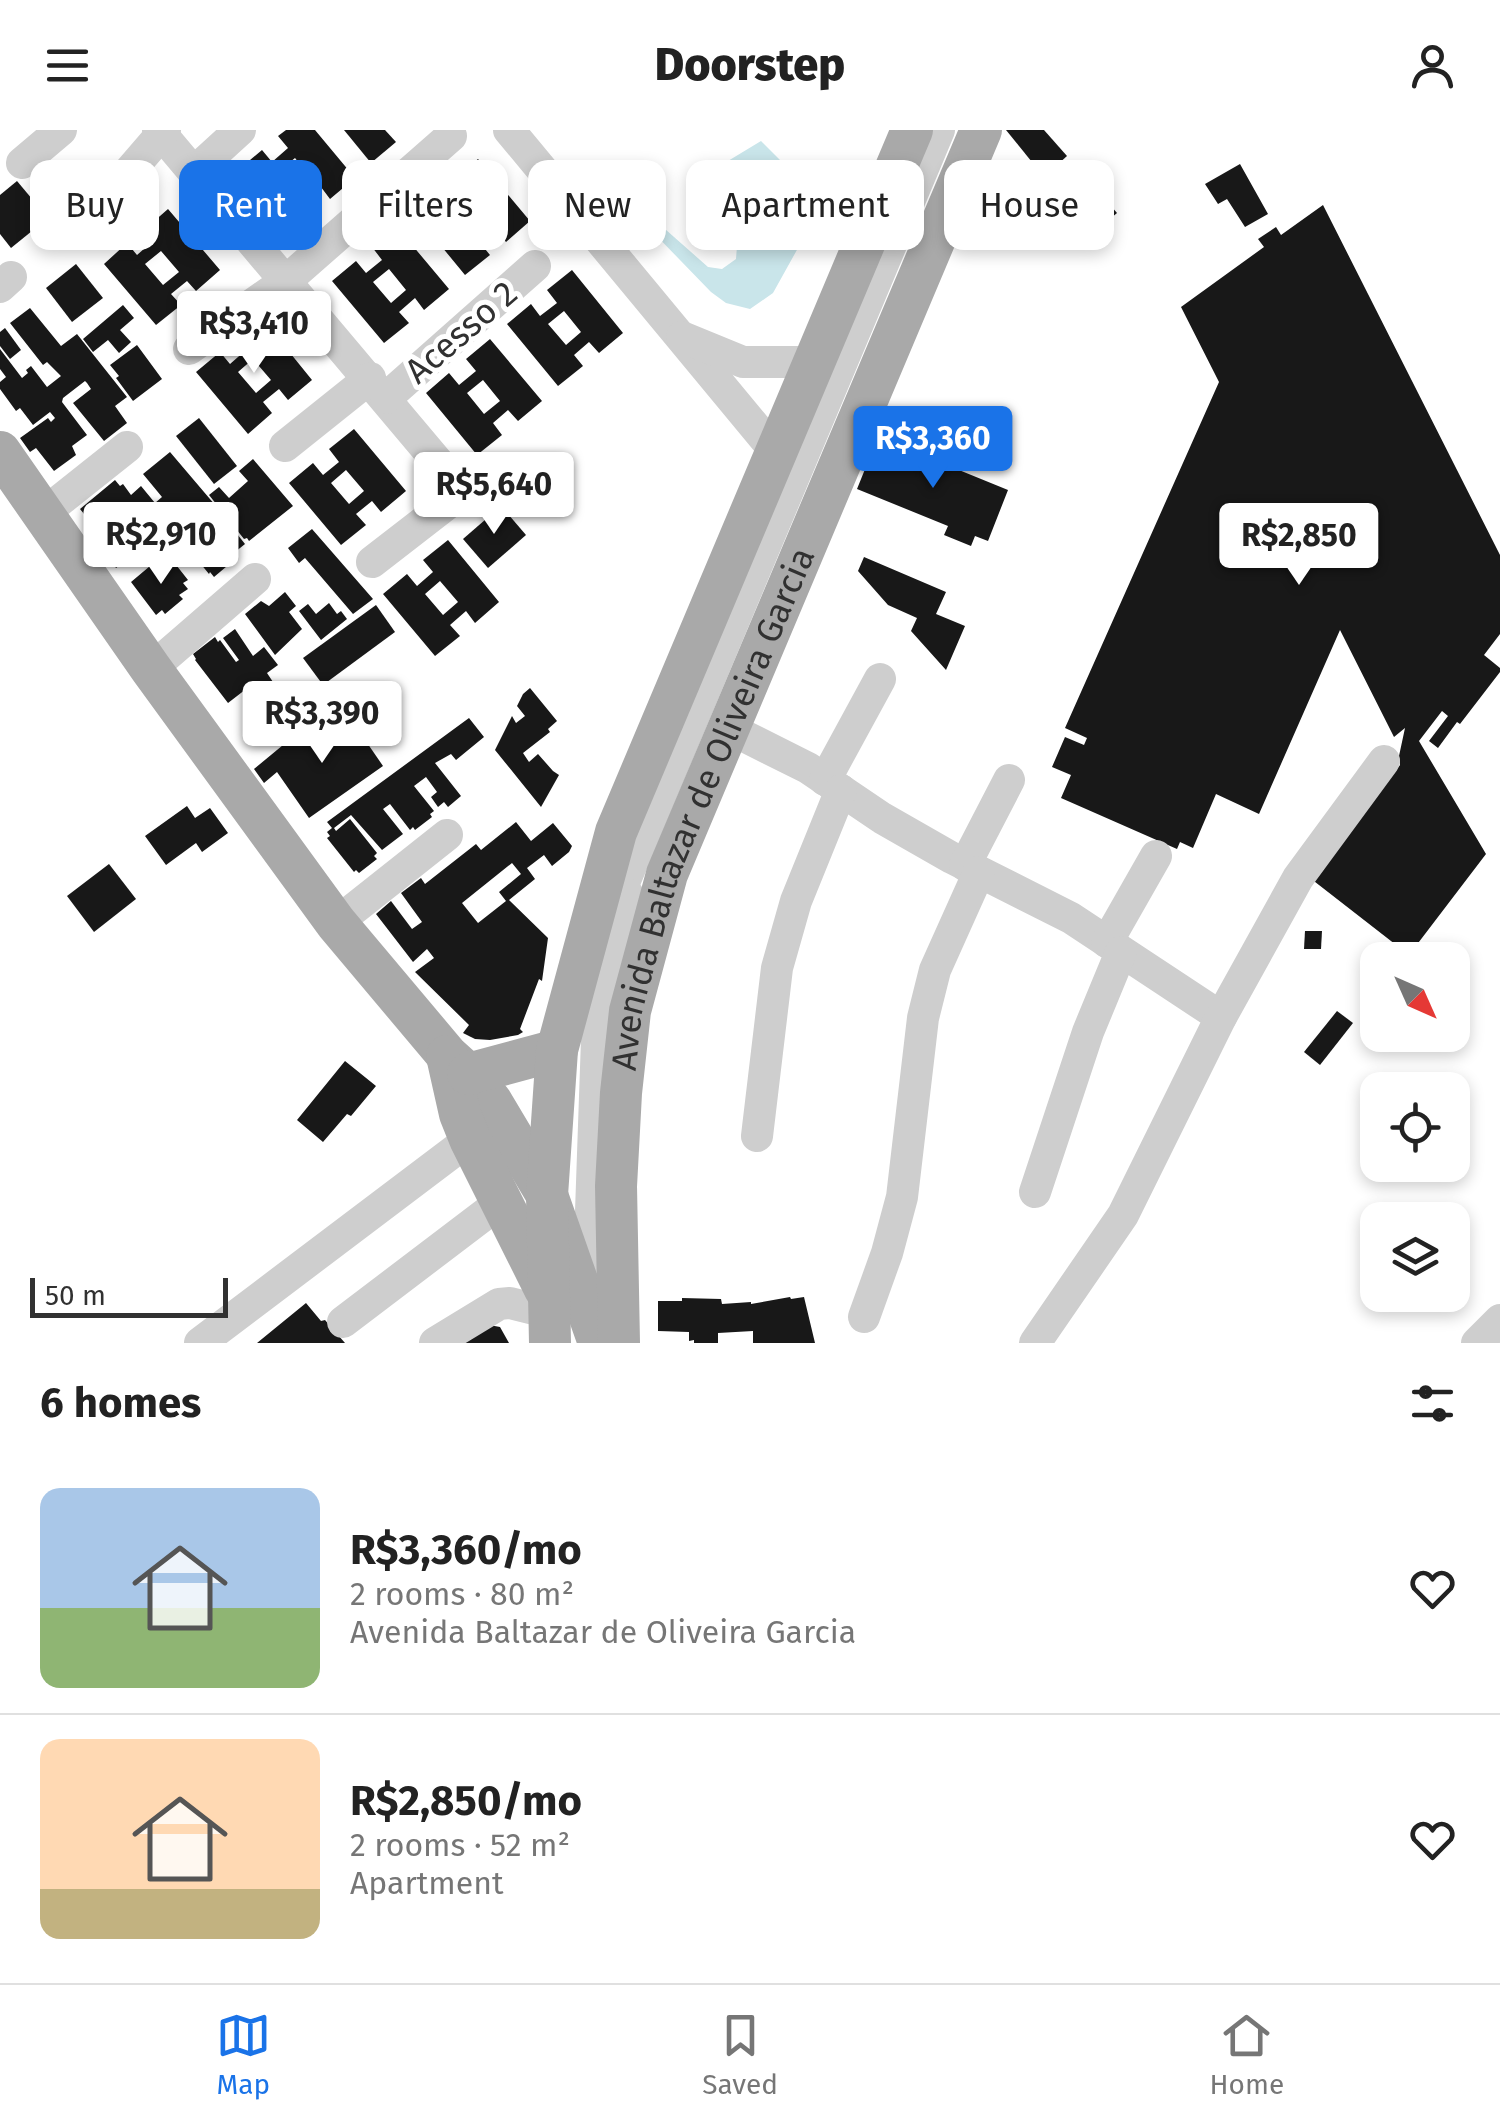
<!DOCTYPE html>
<meta charset="utf-8">
<style>
:root{--surface:#fff;--page:#f6f6f6;--text:#222;--muted:#767676;--line:#e0e0e0;--accent:#1a73e8}
body{margin:0;font-family:"Fira Sans",sans-serif;background:var(--page);color:var(--text);height:100vh;display:flex;flex-direction:column;font-size:38px;white-space:nowrap}
*{box-sizing:border-box;margin:0}
p{font-size:32px;color:var(--muted)}
.icon{flex:none;width:55px;height:55px;fill:none;stroke:currentColor;stroke-width:2;stroke-linecap:round;stroke-linejoin:round}
.map{position:relative;height:1213px;overflow:hidden}
.details{display:flex;flex-direction:column;background:var(--surface);flex:1}
.details>*{flex:none}
.banner{position:absolute;left:30px;top:30px;width:1440px;height:90px;display:flex;gap:20px}
.needle{width:65px;rotate:135deg}
.buttons{position:absolute;left:1360px;top:812px;display:grid;gap:20px}
.buttons a{display:grid;place-items:center;width:110px;height:110px;border-radius:20px;background:var(--surface);box-shadow:0 5px 15px #0003;font-size:50px}
.scale{position:absolute;left:30px;bottom:25px;width:198px;box-sizing:border-box;padding-left:10px;border:5px solid #313131;border-top:0;font-size:28px;line-height:35px;white-space:nowrap;color:#313131;-webkit-text-stroke:8px #fff;paint-order:stroke}
.price{position:absolute;translate:-50% -85px;padding:0 22px;border-radius:10px;background:#fff;color:#222;font-size:32px;line-height:65px;filter:drop-shadow(0 2px 5px #0008)}
.price::after{content:'';position:absolute;left:50%;top:60px;width:30px;height:22px;margin-left:-15px;background:inherit;clip-path:polygon(0 0,100% 0,50% 100%)}
.price.on{background:var(--accent);color:#fff}
ul{padding:0;list-style:none}
li{display:flex;align-items:center;gap:30px;height:250px;padding:0 40px}
li+li{border-top:2px solid var(--line)}
li span{display:grid;place-items:center;flex:none;width:280px;height:200px;border-radius:20px;color:#555}
li>.icon{margin-inline-start:auto}
span .icon{width:120px;height:120px;fill:#fffc;stroke-width:1}
li b{font-size:42px}
h2{display:flex;justify-content:space-between;align-items:center;height:120px;padding:0 40px;font-size:42px}
.tag{padding:0 35px;border-radius:20px;background:var(--surface);box-shadow:0 5px 15px #0003;font-size:35px;line-height:90px}
.tag.on{background:var(--accent);color:#fff}
header{display:flex;justify-content:space-between;align-items:center;height:130px;padding:0 40px;background:var(--surface);font-size:45px;font-weight:800}
.tab-bar{display:flex;justify-content:space-around;align-items:center;height:140px;border-top:2px solid var(--line);background:var(--surface);font-size:28px;color:var(--muted)}
.tab-bar a{display:grid;justify-items:center;gap:5px}
.tab-bar .on{color:var(--accent)}
.map>svg:first-child{display:block}
.water{fill:#c9e5ea}
.building{fill:#181818;fill-rule:evenodd}
.lines{fill:none;stroke-linecap:round;stroke-linejoin:round}
.minor{stroke:#cecece;stroke-width:32}
.major{stroke:#a9a9a9;stroke-width:42}
.labels{text-anchor:middle;stroke-width:10;stroke-linejoin:round;paint-order:stroke}
.street-label{font-size:35px;fill:#313131;stroke:#fff}
</style>
<header><svg class="icon" aria-label="menu" viewBox="0 0 24 24"><path d="M4 6h16M4 12h16M4 18h16"/></svg>Doorstep<svg class="icon" aria-label="person" viewBox="0 0 24 24"><circle cx="12" cy="8" r="4"/><path d="M4 21q1-7 8-7t8 7"/></svg></header>
<div class="map">
<svg width="1500" height="1213" viewBox="0 0 1500 1213">
<rect width="100%" height="100%" fill="#fff"/>
<polygon class="water" points="761,11 823,73 773,163 750,179 726,173 711,162 648,97 638,96 633,88 648,84 708,137 722,139 736,129 737,116 751,81 734,56 720,52 718,37"/>
<g class="building">
<path d="M286,0h29l40,48 -25,21 -9,-12 -16,14 10,11 -25,20 -52,-62 24,-20 10,12 16,-14 -10,-12zM295,28l17,21 -16,13 -17,-21z"/>
<polygon points="344,0 385,0 396,12 371,33"/>
<polygon points="1006,0 1044,0 1067,26 1044,47"/>
<path d="M478,29l52,62 -24,21 -10,-12 -15,14 9,11 -25,20 -51,-62 23,-20 10,12 17,-13 -10,-13zM470,70l18,21 -16,13 -17,-21z"/>
<polygon points="1240,34 1268,84 1245,97 1227,69 1218,74 1205,54"/>
<polygon points="1038,46 1053,63 1027,85 1012,67"/>
<polygon points="1085,46 1117,83 1091,105 1066,76 1079,64 1073,57"/>
<polygon points="17,51 48,88 11,118 0,104 0,65"/>
<polygon points="1323,75 1500,425 1500,504 1484,525 1500,538 1500,542 1460,594 1457,592 1438,618 1429,611 1448,586 1442,581 1419,611 1486,724 1409,825 1310,748 1400,635 1399,626 1405,598 1394,607 1340,500 1259,684 1216,664 1193,718 1180,712 1177,719 1061,668 1071,645 1052,637 1065,607 1084,615 1087,608 1065,598 1219,252 1181,177 1264,117 1258,109 1276,97 1281,105"/>
<path d="M168,79l52,61 -24,21 -9,-10 -16,13 10,11 -25,20 -52,-61 23,-21 10,12 16,-14 -9,-11zM161,121l18,21 -16,13 -18,-21z"/>
<path d="M397,97l52,62 -25,21 -9,-12 -16,14 10,11 -25,20 -52,-62 24,-20 10,12 16,-13 -10,-13zM389,139l17,21 -15,13 -18,-21z"/>
<polygon points="76,134 103,168 72,192 46,158"/>
<path d="M572,140l51,63 -24,20 -10,-11 -15,13 9,11 -25,20 -51,-62 24,-20 9,12 17,-13 -10,-13zM564,181l17,21 -15,13 -18,-21z"/>
<polygon points="123,175 134,188 120,200 131,212 119,223 108,210 93,222 83,209"/>
<polygon points="30,178 61,216 77,204 127,267 115,276 127,293 104,311 73,273 91,259 87,253 85,251 63,268 62,272 87,305 72,316 76,325 54,341 36,318 30,322 20,308 48,288 51,292 55,288 50,282 33,295 20,278 16,281 0,259 0,252 6,247 0,239 0,219 22,248 28,243 26,240 31,236 47,257 61,246 47,232 43,235 10,193"/>
<path d="M261,187l51,63 -24,20 -9,-11 -16,13 9,11 -24,21 -52,-62 24,-20 10,12 16,-14 -10,-12zM253,229l18,21 -15,13 -18,-21z"/>
<polygon points="5,198 21,220 10,229 0,216 0,202"/>
<path d="M490,209l52,62 -24,20 -10,-11 -15,13 9,12 -25,20 -51,-62 23,-20 10,12 17,-14 -10,-12zM483,250l17,21 -16,13 -17,-21z"/>
<polygon points="137,215 162,249 133,271 116,248 119,246 110,235"/>
<polygon points="199,288 237,336 214,354 176,306"/>
<path d="M354,299l52,62 -25,21 -9,-11 -16,13 10,11 -25,20 -52,-62 24,-20 10,12 16,-13 -10,-13zM346,340l18,21 -15,13 -18,-21z"/>
<polygon points="878,307 1008,360 988,411 975,406 971,416 944,405 948,396 857,359"/>
<polygon points="170,322 221,382 207,393 213,400 226,390 245,414 230,426 233,431 214,447 210,442 209,444 182,411 186,407 184,404 148,432 139,421 116,438 100,414 105,410 80,379 115,350 120,356 123,354 131,365 141,356 155,373 162,367 143,344"/>
<polygon points="253,329 293,376 249,411 247,408 244,409 209,365 219,357 229,368 248,351 239,341"/>
<polygon points="501,376 526,405 488,438 463,409"/>
<polygon points="312,399 373,469 353,484 305,428 299,433 288,418"/>
<path d="M448,410l51,62 -24,21 -9,-12 -16,14 10,11 -25,20 -52,-62 24,-20 10,12 16,-14 -10,-12zM440,451l18,21 -15,13 -18,-21z"/>
<polygon points="864,427 946,462 936,484 965,496 946,540 911,501 917,488 888,475 858,441"/>
<polygon points="156,431 163,439 173,431 188,450 183,453 188,459 179,465 183,469 165,484 162,480 156,485 131,452"/>
<polygon points="285,462 296,476 289,482 302,499 275,525 245,484 261,471 269,476"/>
<polygon points="329,473 337,484 341,481 347,489 321,510 299,481 308,474 316,484"/>
<polygon points="376,475 395,502 323,555 303,528"/>
<polygon points="235,499 253,526 264,517 278,535 267,543 275,555 259,568 250,556 228,573 195,530 196,529 193,524 215,507 218,512 220,510 236,532 239,530 223,508"/>
<polygon points="530,558 557,591 548,599 550,602 523,623 529,632 538,624 553,641 559,645 541,677 495,620 512,586 516,593 525,586 517,576 523,564"/>
<polygon points="350,588 383,636 309,688 277,642 264,653 254,639 300,601 310,616"/>
<polygon points="469,588 484,607 456,630 451,624 435,633 461,666 448,677 444,672 438,677 431,667 437,662 426,647 414,656 434,681 430,684 432,687 415,700 413,697 410,700 390,674 383,679 403,704 382,720 351,685 334,698 336,701 350,689 377,723 374,726 377,729 359,743 356,740 354,742 327,708 330,706 327,702 332,698 327,692"/>
<polygon points="187,676 195,688 210,678 228,703 202,722 196,713 166,735 145,706"/>
<path d="M516,692l15,19 22,-18 19,23 -3,6 -17,14 -8,-11 -17,13 8,11 -26,21 39,38 -6,43 -3,-2 -19,50 3,3 -5,3 -28,5 -15,-1 -12,-6 6,-8 -54,-53 19,-14 -7,-9 -14,13 -37,-48 15,-13 21,28 10,-7 -21,-29 20,-15 4,6 51,-40 5,6zM512,733l9,11 -22,18 7,9 -28,22 -16,-20z"/>
<polygon points="109,734 136,769 94,802 67,766"/>
<polygon points="1305,801 1322,801 1321,819 1304,819"/>
<polygon points="1337,881 1353,893 1320,935 1304,922"/>
<polygon points="345,931 376,956 351,986 347,984 323,1012 297,990"/>
<polygon points="790,1167 791,1169 804,1167 815,1213 753,1213 753,1201 718,1203 718,1213 694,1213 694,1210 689,1211 689,1202 658,1201 658,1171 682,1171 682,1168 721,1169 722,1174 751,1172 751,1174"/>
<polygon points="306,1173 321,1191 325,1190 345,1213 257,1213"/>
<polygon points="473,1192 500,1197 509,1213 448,1213"/>
</g>
<g class="lines">
<g class="minor">
<polyline points="158,0 452,349 455,360 452,370 372,432"/>
<polyline points="509,0 775,321"/>
<polyline points="22,33 61,0"/>
<polyline points="195,41 240,0"/>
<polyline points="78,101 165,0"/>
<polyline points="0,157 11,147"/>
<polyline points="682,207 743,232 813,232"/>
<polyline points="189,219 287,150 451,6"/>
<polyline points="386,268 535,136"/>
<polyline points="285,316 370,248"/>
<polyline points="44,383 127,317"/>
<polyline points="151,539 255,449"/>
<polyline points="728,598 808,638 882,688 952,728 1071,788 1221,887"/>
<polyline points="825,650 880,549"/>
<polyline points="965,735 1009,650"/>
<polyline points="610,786 939,0"/>
<polyline points="336,793 447,705"/>
<polyline points="1107,812 1156,726"/>
<polyline points="757,1006 777,838 796,771 841,660"/>
<polyline points="1035,1062 1088,902 1121,822"/>
<polyline points="588,1168 597,909 628,765"/>
<polyline points="864,1187 887,1123 902,1067 923,888 935,840 979,742"/>
<polyline points="343,1192 501,1072"/>
<polyline points="200,1213 470,1009"/>
<polyline points="435,1213 499,1174 510,1173 550,1183"/>
<polyline points="1035,1213 1123,1085 1221,887 1298,748 1384,631"/>
<polyline points="1477,1213 1500,1190"/>
</g>
<g class="major">
<polyline points="0,322 151,539 336,793 447,925 468,944 491,971 547,1065 599,1213"/>
<polyline points="447,926 460,984 470,1009 545,1159"/>
<polyline points="468,944 557,920"/>
<polyline points="550,1213 547,1065 557,920 616,702 912,0"/>
<path id="s1" d="M619,1213l-3,-157 5,-93 9,-82 37,-137 314,-744"/>
</g>
</g>
<g class="labels">
<g class="street-label">
<text transform="translate(461 202) rotate(-41)" y="12">Acesso 2</text>
<text dy="12" stroke="none"><textPath href="#s1" startOffset="550">Avenida Baltazar de Oliveira Garcia</textPath></text>
</g>
</g>
</svg>
<div class="buttons">
<a><svg class="needle" viewBox="-14 -14 28 28"><path d="M0-13l5 13h-10z" fill="#e53935"/><path d="M0 13l5-13h-10z" fill="#767676"/></svg></a>
<a><svg class="icon" aria-label="locate" viewBox="0 0 24 24"><circle cx="12" cy="12" r="6"/><path d="M12 2v4M12 18v4M2 12h4M18 12h4"/></svg></a>
<a><svg class="icon" aria-label="layers" viewBox="0 0 24 24"><path d="M12 4l9 5-9 5-9-5zM3 14l9 5 9-5"/></svg></a>
</div>
<div class="scale">50 m</div>
<b class="price" style="left:254px;top:246px">R$3,410</b>
<b class="price on" style="left:933px;top:361px">R$3,360</b>
<b class="price" style="left:494px;top:407px">R$5,640</b>
<b class="price" style="left:161px;top:457px">R$2,910</b>
<b class="price" style="left:1299px;top:458px">R$2,850</b>
<b class="price" style="left:322px;top:636px">R$3,390</b>
<div class="banner">
<a class="tag">Buy</a>
<a class="tag on">Rent</a>
<a class="tag">Filters</a>
<a class="tag">New</a>
<a class="tag">Apartment</a>
<a class="tag">House</a>
</div>
</div>
<section class="details">
<h2>6 homes<svg class="icon" aria-label="filters" viewBox="0 0 24 24"><path d="M4 7h16M4 17h16"/><circle cx="9" cy="7" r="2"/><circle cx="15" cy="17" r="2"/></svg></h2>
<ul>
<li><span style="background:linear-gradient(#a9c7e8 60%,#8fb573 0)"><svg class="icon" aria-label="home" viewBox="0 0 24 24"><path d="M3 11l9-7 9 7M6 9v11h12V9"/></svg></span><div><b>R$3,360/mo</b><p>2 rooms · 80 m²</p><p>Avenida Baltazar de Oliveira Garcia</p></div><svg class="icon" aria-label="heart" viewBox="0 0 24 24"><path d="M12 20l-8-8c-3-5 5-10 8-4 3-6 11-1 8 4z"/></svg></li>
<li><span style="background:linear-gradient(#ffd9b3 75%,#c2b280 0)"><svg class="icon" aria-label="home" viewBox="0 0 24 24"><path d="M3 11l9-7 9 7M6 9v11h12V9"/></svg></span><div><b>R$2,850/mo</b><p>2 rooms · 52 m²</p><p>Apartment</p></div><svg class="icon" aria-label="heart" viewBox="0 0 24 24"><path d="M12 20l-8-8c-3-5 5-10 8-4 3-6 11-1 8 4z"/></svg></li>
</ul>
</section>
<nav class="tab-bar">
<a class="on"><svg class="icon" aria-label="map" viewBox="0 0 24 24"><path d="M3 6l6-2 6 2 6-2v14l-6 2-6-2-6 2zM9 4v14M15 6v14"/></svg>Map</a>
<a><svg class="icon" aria-label="saved" viewBox="0 0 24 24"><path d="M7 4h10v16l-5-4-5 4z"/></svg>Saved</a>
<a><svg class="icon" aria-label="home" viewBox="0 0 24 24"><path d="M3 11l9-7 9 7M6 9v11h12V9"/></svg>Home</a>
</nav>
